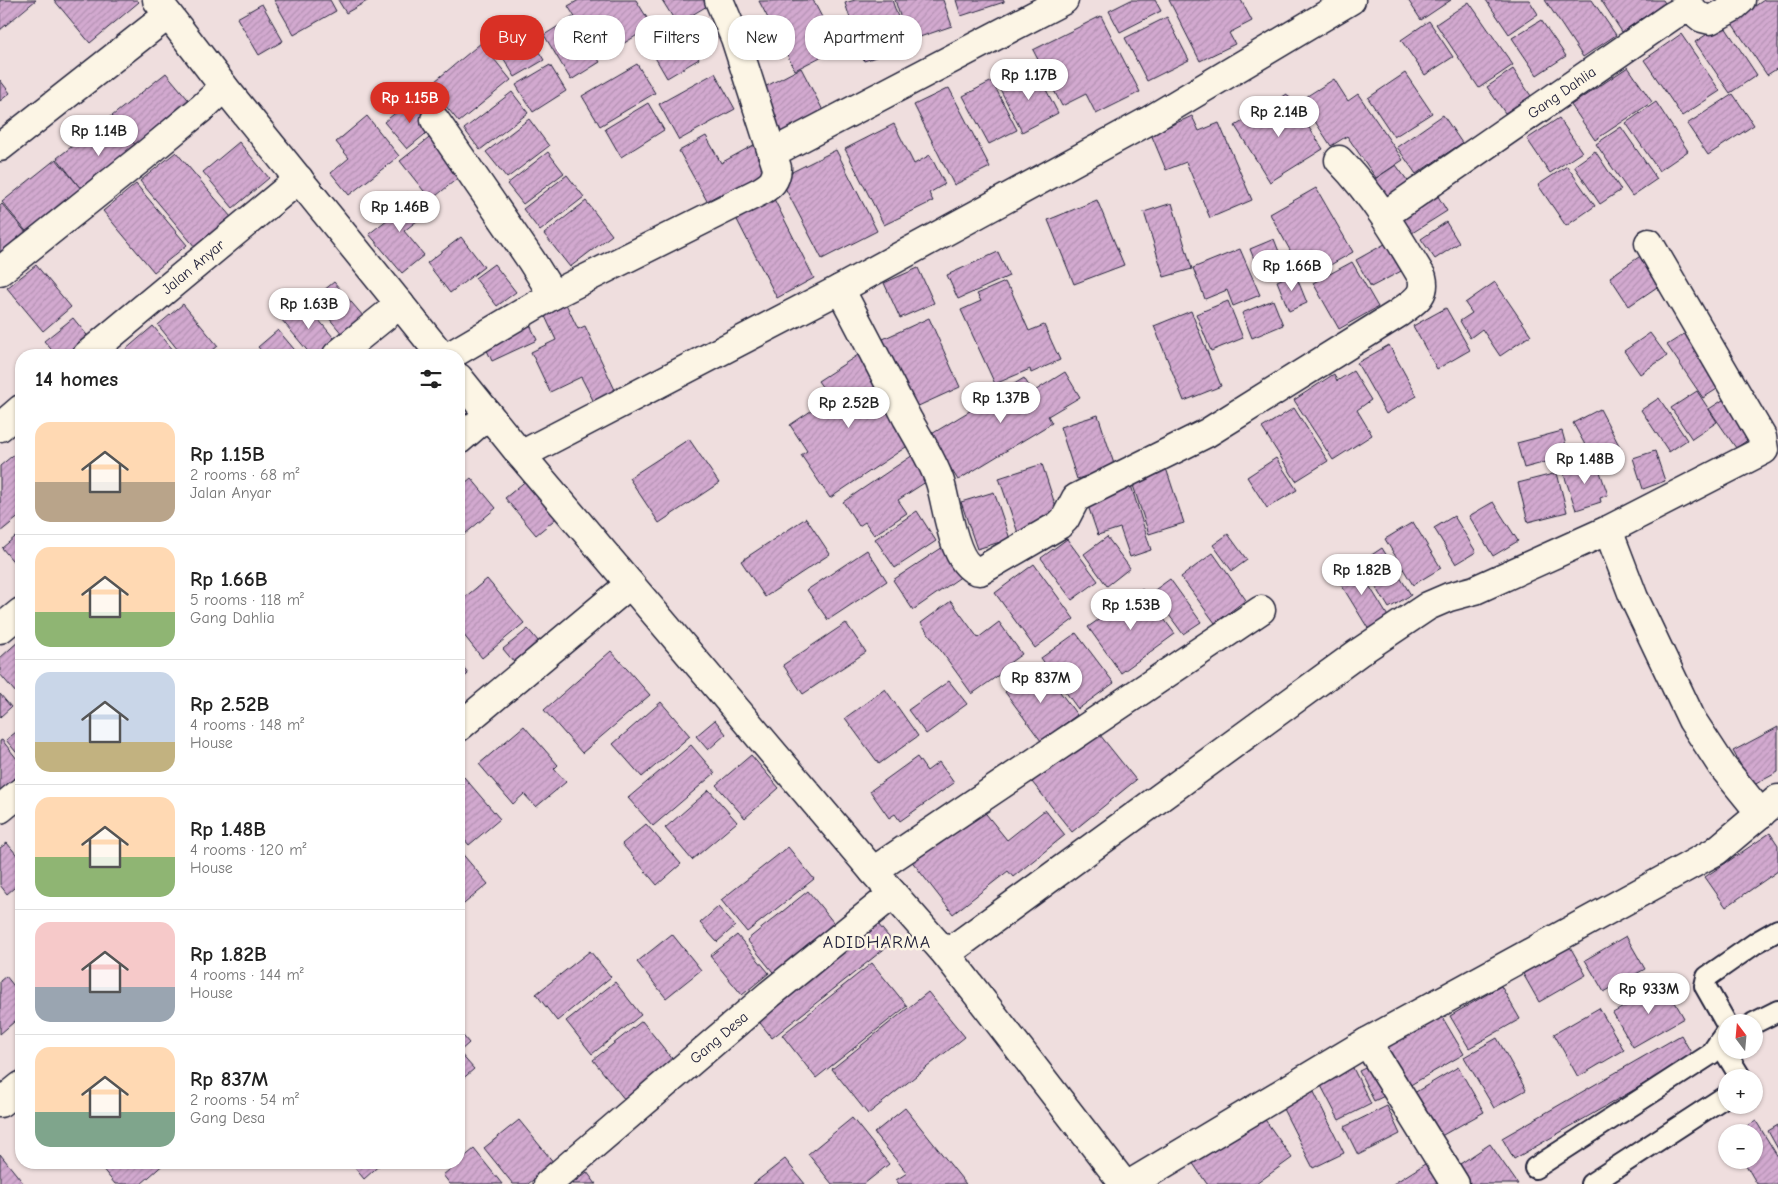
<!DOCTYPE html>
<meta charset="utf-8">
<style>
:root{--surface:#fff;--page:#f6f6f6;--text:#222;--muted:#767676;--line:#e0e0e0;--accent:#d93025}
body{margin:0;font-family:"Comic Neue",sans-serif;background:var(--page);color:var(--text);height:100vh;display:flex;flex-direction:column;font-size:19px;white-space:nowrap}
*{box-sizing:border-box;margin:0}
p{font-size:16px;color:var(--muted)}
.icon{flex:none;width:28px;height:28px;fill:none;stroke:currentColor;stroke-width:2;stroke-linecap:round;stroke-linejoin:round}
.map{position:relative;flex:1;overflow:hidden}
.sheet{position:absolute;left:15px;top:349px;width:450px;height:820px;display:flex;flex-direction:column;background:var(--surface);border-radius:20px;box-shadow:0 1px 4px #0004}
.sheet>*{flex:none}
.hud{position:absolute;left:480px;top:15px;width:475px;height:45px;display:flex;gap:10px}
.needle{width:32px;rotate:344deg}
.tools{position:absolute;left:1718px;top:1014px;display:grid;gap:10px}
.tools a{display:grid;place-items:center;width:45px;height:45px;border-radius:50%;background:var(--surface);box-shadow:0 1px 4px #0004;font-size:25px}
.price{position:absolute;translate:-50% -42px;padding:0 11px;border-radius:18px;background:#fff;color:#222;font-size:16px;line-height:32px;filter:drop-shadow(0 1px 2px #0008)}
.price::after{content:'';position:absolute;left:50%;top:30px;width:15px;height:11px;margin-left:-8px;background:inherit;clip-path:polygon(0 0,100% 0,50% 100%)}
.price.on{background:var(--accent);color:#fff}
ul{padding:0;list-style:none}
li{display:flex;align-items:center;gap:15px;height:125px;padding:0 20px}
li+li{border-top:1px solid var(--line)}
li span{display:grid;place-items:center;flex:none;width:140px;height:100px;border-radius:15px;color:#555}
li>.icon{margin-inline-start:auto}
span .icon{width:60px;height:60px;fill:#fffc;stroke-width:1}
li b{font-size:21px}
h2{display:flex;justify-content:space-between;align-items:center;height:60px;padding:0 20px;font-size:21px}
.tag{padding:0 18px;border-radius:20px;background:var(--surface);box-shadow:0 1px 4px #0004;font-size:18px;line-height:45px}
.tag.on{background:var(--accent);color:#fff}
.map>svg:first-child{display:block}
.building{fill:url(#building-hatch);stroke:#22223b}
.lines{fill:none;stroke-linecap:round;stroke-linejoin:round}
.lane-casing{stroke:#22223b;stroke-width:24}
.street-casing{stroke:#22223b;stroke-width:31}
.lane{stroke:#fcf5e5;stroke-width:20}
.street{stroke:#fcf5e5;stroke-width:28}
.labels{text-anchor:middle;stroke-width:5;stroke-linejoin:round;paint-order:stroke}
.street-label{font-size:15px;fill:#22223b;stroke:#fcf5e5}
.quarter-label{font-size:18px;letter-spacing:1px;fill:#22223b;stroke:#fcf5e5}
</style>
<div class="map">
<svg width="1778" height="1184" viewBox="0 0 1778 1184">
<defs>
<pattern id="building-hatch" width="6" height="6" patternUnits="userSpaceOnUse" patternTransform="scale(1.25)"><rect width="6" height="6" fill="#d2a9cf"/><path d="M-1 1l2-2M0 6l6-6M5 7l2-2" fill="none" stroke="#b491b3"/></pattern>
</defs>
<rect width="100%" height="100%" fill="#efdede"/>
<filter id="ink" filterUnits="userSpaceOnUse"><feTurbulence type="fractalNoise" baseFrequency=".02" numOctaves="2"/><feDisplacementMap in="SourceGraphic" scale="10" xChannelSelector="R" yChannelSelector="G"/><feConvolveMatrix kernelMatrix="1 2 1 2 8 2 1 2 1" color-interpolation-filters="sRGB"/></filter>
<g filter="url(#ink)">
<g class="building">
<polygon points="0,0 36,0 0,30"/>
<polygon points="54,0 137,0 139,2 90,43"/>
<polygon points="274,0 330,0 336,11 294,35"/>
<polygon points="338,0 369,0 346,13"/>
<polygon points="579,0 636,0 652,26 600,58 568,6"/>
<polygon points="662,0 717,0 677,24"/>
<polygon points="813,0 838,48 795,70 759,1"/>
<polygon points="855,0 892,0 908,46 864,61 845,3"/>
<polygon points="895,0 943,0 952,26 908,41"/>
<polygon points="956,0 1004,0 1004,2 961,16"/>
<polygon points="1131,0 1155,0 1161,11 1120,32 1109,11"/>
<polygon points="1169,0 1241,0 1252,21 1229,33 1235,44 1200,61"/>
<polygon points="1408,0 1451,0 1421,20"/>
<polygon points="1486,0 1529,0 1538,14 1509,34"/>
<polygon points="1545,0 1592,0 1616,35 1583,57"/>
<polygon points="1601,0 1663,0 1665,3 1622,32"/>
<polygon points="1764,0 1778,0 1778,68 1767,75 1731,22"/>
<polygon points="1469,2 1513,65 1479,88 1436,24"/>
<polygon points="262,4 283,41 259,55 237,18"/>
<polygon points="1101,16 1140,92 1096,114 1086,94 1062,106 1033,50"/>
<polygon points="573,17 600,62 571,80 544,35"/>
<polygon points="1167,17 1189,60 1147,81 1125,38"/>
<polygon points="1541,20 1566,56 1537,75 1512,38"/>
<polygon points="1429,21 1453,57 1425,75 1401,40"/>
<polygon points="1723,24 1757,75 1730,93 1695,42"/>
<polygon points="523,26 544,60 515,77 494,43"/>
<polygon points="684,34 699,59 667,78 653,54"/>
<polygon points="1681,34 1720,91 1682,116 1644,60"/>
<polygon points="481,43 511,80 459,122 429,86"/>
<polygon points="637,64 655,93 600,126 582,96"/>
<polygon points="550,65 566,91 533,112 516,85"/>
<polygon points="1628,67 1652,102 1595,140 1571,105"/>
<polygon points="801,68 829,122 786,144 759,90"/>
<polygon points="1513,69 1531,96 1505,113 1487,87"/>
<polygon points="1036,70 1058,113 1022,132 1000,89"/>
<polygon points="166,73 197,110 143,155 112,116"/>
<polygon points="715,73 735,109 679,140 659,104"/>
<polygon points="1405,73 1432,113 1394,137 1368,98"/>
<polygon points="1334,79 1348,101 1358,94 1403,160 1376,178 1347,136 1331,146 1301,100"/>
<polygon points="0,80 10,93 0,101"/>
<polygon points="992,81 1017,130 989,144 963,96"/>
<polygon points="949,88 990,167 954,185 914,105"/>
<polygon points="512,92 528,113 480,150 464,129"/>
<polygon points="1287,94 1323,149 1270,182 1235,126"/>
<polygon points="1733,94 1754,125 1708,155 1687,124"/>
<polygon points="413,99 435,126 407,149 384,122"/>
<polygon points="1656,102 1688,151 1659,171 1626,123"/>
<polygon points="648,103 664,130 621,157 605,129"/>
<polygon points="1443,115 1462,143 1416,174 1397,147"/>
<polygon points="111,116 142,153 88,198 57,158"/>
<polygon points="367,116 399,156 349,195 331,173 349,158 336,142"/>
<polygon points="1192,116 1199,131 1219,123 1252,200 1210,218 1186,162 1166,170 1151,134"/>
<polygon points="1559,118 1582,152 1550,173 1527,139"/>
<polygon points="529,119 549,146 507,178 486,152"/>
<polygon points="894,124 914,164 930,155 945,184 929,193 933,201 884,225 845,149"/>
<polygon points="1621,127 1657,179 1632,196 1596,144"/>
<polygon points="433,135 464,173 431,200 400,161"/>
<polygon points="706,136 721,163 759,142 773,169 722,197 720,194 707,201 679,151"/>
<polygon points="239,142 269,178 233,208 203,172"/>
<polygon points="836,150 877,231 822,259 780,178"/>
<polygon points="1595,151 1621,190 1600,204 1574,166"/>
<polygon points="176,152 231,217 195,247 140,181"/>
<polygon points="548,152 564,173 523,204 507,184"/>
<polygon points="56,159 87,196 34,241 2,202"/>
<polygon points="1396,165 1410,184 1387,202 1372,181"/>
<polygon points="1567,166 1595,206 1566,226 1538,185"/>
<polygon points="567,175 584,197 540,231 523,209"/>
<polygon points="136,184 187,245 154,272 103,211"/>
<polygon points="1316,188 1353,252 1306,279 1270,214"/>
<polygon points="408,192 426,214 404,231 424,255 402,273 369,234 388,219 383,212"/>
<polygon points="1436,193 1447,211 1412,233 1398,212"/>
<polygon points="772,195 814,278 777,298 734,214"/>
<polygon points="1097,200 1124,265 1074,284 1048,220"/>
<polygon points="586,201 612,235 570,267 544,234"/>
<polygon points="1172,203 1192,269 1164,277 1144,212"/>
<polygon points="2,204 33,241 0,269 0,206"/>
<polygon points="1446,222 1459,243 1435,259 1421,239"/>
<polygon points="461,237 484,267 450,293 427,263"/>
<polygon points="1274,239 1285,267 1261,277 1250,249"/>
<polygon points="1392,240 1407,268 1371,287 1356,260"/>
<polygon points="1240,249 1260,295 1233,306 1227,290 1205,299 1193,268"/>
<polygon points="1649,250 1669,279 1629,306 1610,277"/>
<polygon points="998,252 1009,276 958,299 947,275"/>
<polygon points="1352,262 1378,307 1339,329 1313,283"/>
<polygon points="494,264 516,292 497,306 475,278"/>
<polygon points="36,265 71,307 43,331 7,288"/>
<polygon points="918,268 934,303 900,318 884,283"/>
<polygon points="1295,273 1307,303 1289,311 1277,281"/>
<polygon points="334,282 364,317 343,335 313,299"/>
<polygon points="1005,282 1008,288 1010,288 1029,331 1044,325 1060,360 1031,373 1030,369 995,384 961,310 981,301 977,294"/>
<polygon points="1495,282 1531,335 1500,356 1482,329 1470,338 1460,321 1472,313 1465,303"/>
<polygon points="1273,300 1283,325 1252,338 1242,313"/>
<polygon points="303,301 338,343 324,355 311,355 281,319"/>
<polygon points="1228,301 1243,338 1211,351 1196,314"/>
<polygon points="183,304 218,346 207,355 182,355 158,325"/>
<polygon points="566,304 578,329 585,326 616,392 594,402 581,377 550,392 531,352 556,340 544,314"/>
<polygon points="1446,308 1470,350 1437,369 1413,326"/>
<polygon points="1191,311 1221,386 1184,401 1154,326"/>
<polygon points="73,318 91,340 72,355 56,355 44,341"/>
<polygon points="527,318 537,340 492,361 482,340"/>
<polygon points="929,318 960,387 914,408 883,339"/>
<polygon points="153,326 175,352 171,355 127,355 124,351"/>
<polygon points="1692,329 1728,382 1703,398 1667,345"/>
<polygon points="278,330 299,355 265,355 258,347"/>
<polygon points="1650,333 1667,356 1640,374 1624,351"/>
<polygon points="1389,345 1417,396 1386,414 1357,363"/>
<polygon points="858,355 898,414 891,419 909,445 830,498 801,455 807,451 790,425 830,398 818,381"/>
<polygon points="1353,371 1371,400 1357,410 1372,435 1333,460 1294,400 1334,374 1337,381"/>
<polygon points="1065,372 1080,397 1048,416 1052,423 958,480 930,435 1024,378 1033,392"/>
<polygon points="1697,391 1717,422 1692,439 1671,408"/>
<polygon points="1729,396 1755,435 1736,448 1709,409"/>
<polygon points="1659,398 1687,440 1669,452 1641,410"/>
<polygon points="1294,408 1328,461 1296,481 1262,428"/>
<polygon points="1600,409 1621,449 1595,463 1573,423"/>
<polygon points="1098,415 1115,467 1077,479 1060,427"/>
<polygon points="1562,431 1569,456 1524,468 1517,443"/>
<polygon points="689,439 719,483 659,523 629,478"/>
<polygon points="919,451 935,476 898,500 907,513 874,535 865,522 859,526 843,502"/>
<polygon points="1655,451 1665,481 1643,489 1633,458"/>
<polygon points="17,452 21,457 21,515 0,532 0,466"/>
<polygon points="1276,458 1297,490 1267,508 1247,477"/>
<polygon points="1587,460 1591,472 1599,469 1608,495 1600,498 1601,502 1576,510 1562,469"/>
<polygon points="1164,462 1184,523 1149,534 1129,473"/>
<polygon points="1042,464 1060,520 1018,533 999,478"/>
<polygon points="1557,473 1567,512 1528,522 1518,483"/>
<polygon points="471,478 496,508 459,539 459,488"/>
<polygon points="528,479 559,516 536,535 505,498"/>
<polygon points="1130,482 1151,550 1130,557 1120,528 1098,535 1085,497"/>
<polygon points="994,492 1010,539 977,549 961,502"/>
<polygon points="1493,502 1518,541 1493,556 1469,516"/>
<polygon points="917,511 936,541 895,568 875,539"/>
<polygon points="1454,516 1476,552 1456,564 1434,528"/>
<polygon points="806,518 830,554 765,597 741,561"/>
<polygon points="1413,522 1441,568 1413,585 1385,539"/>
<polygon points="21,532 21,571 2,548"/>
<polygon points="1228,534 1247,560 1232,571 1213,545"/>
<polygon points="1107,537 1130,568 1107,586 1084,554"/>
<polygon points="1067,539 1098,581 1072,600 1041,558"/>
<polygon points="943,547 962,576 913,610 893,580"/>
<polygon points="1382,548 1411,595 1389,608 1361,562"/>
<polygon points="867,550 887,581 828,620 807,590"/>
<polygon points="1213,553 1246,600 1215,623 1181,577"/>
<polygon points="1354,561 1389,618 1369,630 1334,573"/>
<polygon points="1034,564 1074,619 1035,648 995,593"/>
<polygon points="487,579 524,623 482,658 459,629 459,602"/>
<polygon points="1170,579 1201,622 1183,634 1152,592"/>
<polygon points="1142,589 1175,634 1121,673 1088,627"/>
<polygon points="951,601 978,638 999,622 1022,654 1001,669 1003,672 972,694 921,623"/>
<polygon points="846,623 866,652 803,694 783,665"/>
<polygon points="528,629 544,648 520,669 503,649"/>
<polygon points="1076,633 1114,683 1078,709 1041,658"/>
<polygon points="21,639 21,699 0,674 0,658"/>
<polygon points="611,651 650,695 582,753 544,710"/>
<polygon points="459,662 468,674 459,682"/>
<polygon points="1041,666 1077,715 1041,741 1005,692"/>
<polygon points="949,681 967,704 926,734 908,710"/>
<polygon points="885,689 918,736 879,764 845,718"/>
<polygon points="0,694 11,707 0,717"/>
<polygon points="661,702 690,736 642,777 613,744"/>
<polygon points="715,720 726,734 708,750 696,736"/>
<polygon points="524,726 558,765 554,769 566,782 536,807 524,794 513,804 479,764"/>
<polygon points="1778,727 1778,772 1752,786 1733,751"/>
<polygon points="21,728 21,758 6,740"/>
<polygon points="1096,730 1136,780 1072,832 1032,782"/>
<polygon points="2,740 21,764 21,780 0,797 0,741"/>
<polygon points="691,745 715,773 653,826 628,798"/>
<polygon points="751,755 779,788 745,818 716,785"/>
<polygon points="917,757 927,771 939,762 954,783 900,821 895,814 889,818 870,791"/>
<polygon points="464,777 500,819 469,845 459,833 459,782"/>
<polygon points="709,790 737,822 692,860 665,828"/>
<polygon points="978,804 1007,840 1045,810 1065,835 1013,877 1008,871 953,914 910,859"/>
<polygon points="646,824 681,864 657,885 622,844"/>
<polygon points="1770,833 1778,845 1778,871 1726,907 1705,877"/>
<polygon points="7,843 21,860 21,882 7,894 0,885 0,848"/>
<polygon points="788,847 814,879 747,932 721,900"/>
<polygon points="459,850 488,884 459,908"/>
<polygon points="808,891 842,933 781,982 747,940"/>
<polygon points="718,907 735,926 717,942 700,923"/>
<polygon points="873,918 893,942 772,1038 753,1014"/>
<polygon points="672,934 701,970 666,998 637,962"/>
<polygon points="737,935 769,973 742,995 710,956"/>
<polygon points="1626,936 1645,969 1604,992 1585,960"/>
<polygon points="1569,945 1586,975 1539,1002 1522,972"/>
<polygon points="590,951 611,977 557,1021 536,994"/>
<polygon points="872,963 907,1006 816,1078 782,1035"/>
<polygon points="6,976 21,995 21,1016 0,1034 0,981"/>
<polygon points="615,982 641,1015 592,1054 566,1021"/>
<polygon points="1664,983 1684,1018 1633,1047 1613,1013"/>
<polygon points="1501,986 1520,1019 1469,1048 1450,1016"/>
<polygon points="928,992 965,1037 868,1114 832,1069"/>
<polygon points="1599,1008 1624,1050 1578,1077 1554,1034"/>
<polygon points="1441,1015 1464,1054 1407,1087 1385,1048"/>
<polygon points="642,1021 674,1061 625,1100 593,1060"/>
<polygon points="459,1031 469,1043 459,1052 474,1069 459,1082"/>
<polygon points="1681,1035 1693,1056 1514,1159 1502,1138"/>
<polygon points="1497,1038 1526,1090 1494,1108 1464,1057"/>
<polygon points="1350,1062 1371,1104 1339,1120 1317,1078"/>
<polygon points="1378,1062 1393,1092 1374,1101 1359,1071"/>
<polygon points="1458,1067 1484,1112 1434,1140 1409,1096"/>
<polygon points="1313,1090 1344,1153 1313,1168 1281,1105"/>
<polygon points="1387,1106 1400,1134 1358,1155 1344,1127"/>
<polygon points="905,1108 966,1184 899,1184 896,1180 907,1173 874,1133"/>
<polygon points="1261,1114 1292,1158 1256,1184 1207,1184 1192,1162"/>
<polygon points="852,1118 889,1164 864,1184 832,1184 808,1154"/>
<polygon points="519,1120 554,1163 528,1184 513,1184 484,1148"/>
<polygon points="1756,1121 1778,1157 1778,1184 1757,1184 1743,1160 1754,1160 1754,1132 1737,1132"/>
<polygon points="1778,1125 1778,1149 1768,1131"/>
<polygon points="1490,1144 1518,1184 1470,1184 1457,1166"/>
<polygon points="474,1149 502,1184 450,1184 443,1175"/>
<polygon points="0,1154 24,1184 0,1184"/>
<polygon points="1436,1157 1454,1184 1393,1184"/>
<polygon points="785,1159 805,1184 753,1184"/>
<polygon points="97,1162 166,1162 141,1184 115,1184"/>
<polygon points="350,1162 383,1162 364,1179"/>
<polygon points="587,1172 596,1184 572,1184"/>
</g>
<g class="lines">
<g class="lane-casing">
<g id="lane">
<polyline points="1726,1023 1705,986 1707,977 1757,942 1778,930"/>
<polyline points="1754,1023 1778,1011"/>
<polyline points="1719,1042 1741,1078"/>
<polyline points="1535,1168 1711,1054 1726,1032"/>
<polyline points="1591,1184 1726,1096"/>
</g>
</g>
<g class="street-casing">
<g id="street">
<polyline points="157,0 224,87 441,355"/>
<polyline points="435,120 531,260 553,295 451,355"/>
<polyline points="0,147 168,15"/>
<polyline points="772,153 1064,0"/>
<path id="s1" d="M1385,215l287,-199 11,-6h9l10,8 8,2 22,-12 9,-8"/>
<polyline points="0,271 144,156 203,107 224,87"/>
<path d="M840,289c23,43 45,86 67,129 10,18 27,45 33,64 7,21 13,87 40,89l79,-46 6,-6 11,-21 131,-65 192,-120c14,-11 28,-17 23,-36 -25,-42 -49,-82 -83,-117"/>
<path d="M553,295l208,-104c10,-6 15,-10 16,-23l-42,-130 -16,-38"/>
<path id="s2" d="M87,355l212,-176"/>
<polyline points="337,355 400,304"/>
<polyline points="459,378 521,455 873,871 946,954 1124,1184"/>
<polyline points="0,427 21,409"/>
<polyline points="459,440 488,415"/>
<polyline points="521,455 840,289 1150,120 1351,0"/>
<polyline points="1608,530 1634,598 1692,720 1722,766 1761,814"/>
<polyline points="0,629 21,612"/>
<polyline points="459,727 630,584"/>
<polyline points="0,809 21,792"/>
<polyline points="873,871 1261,610"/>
<polyline points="946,954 1358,653 1428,606 1449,597 1475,590 1608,530 1764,450 1762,437 1649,243"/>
<polyline points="1367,1042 1455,1184"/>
<polyline points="0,1103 21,1086"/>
<path id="s3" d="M548,1184l222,-190 123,-100"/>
<polyline points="1130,1184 1367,1042 1716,851 1778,799"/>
</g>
</g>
<use href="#lane" class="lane"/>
<use href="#street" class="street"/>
</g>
</g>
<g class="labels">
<g class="street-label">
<text dy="5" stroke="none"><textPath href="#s1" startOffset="215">Gang Dahlia</textPath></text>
<text dy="5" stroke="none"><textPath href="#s2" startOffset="138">Jalan Anyar</textPath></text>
<text dy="5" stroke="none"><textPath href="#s3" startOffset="225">Gang Desa</textPath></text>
</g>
<g class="quarter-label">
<text x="877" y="948">ADIDHARMA</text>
</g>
</g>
</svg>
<div class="tools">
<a><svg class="needle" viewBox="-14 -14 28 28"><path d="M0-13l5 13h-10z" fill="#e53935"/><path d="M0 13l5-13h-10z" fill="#767676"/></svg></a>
<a>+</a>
<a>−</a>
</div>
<b class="price" style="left:1029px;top:101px">Rp 1.17B</b>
<b class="price on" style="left:410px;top:124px">Rp 1.15B</b>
<b class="price" style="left:1279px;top:138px">Rp 2.14B</b>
<b class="price" style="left:99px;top:157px">Rp 1.14B</b>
<b class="price" style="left:400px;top:233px">Rp 1.46B</b>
<b class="price" style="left:1292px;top:292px">Rp 1.66B</b>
<b class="price" style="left:309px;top:330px">Rp 1.63B</b>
<b class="price" style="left:1001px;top:424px">Rp 1.37B</b>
<b class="price" style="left:849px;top:429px">Rp 2.52B</b>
<b class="price" style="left:1585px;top:485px">Rp 1.48B</b>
<b class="price" style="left:1362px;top:596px">Rp 1.82B</b>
<b class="price" style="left:1131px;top:631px">Rp 1.53B</b>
<b class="price" style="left:1041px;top:704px">Rp 837M</b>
<b class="price" style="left:1649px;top:1015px">Rp 933M</b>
<div class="hud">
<a class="tag on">Buy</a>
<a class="tag">Rent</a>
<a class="tag">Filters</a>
<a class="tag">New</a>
<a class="tag">Apartment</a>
</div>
<section class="sheet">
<h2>14 homes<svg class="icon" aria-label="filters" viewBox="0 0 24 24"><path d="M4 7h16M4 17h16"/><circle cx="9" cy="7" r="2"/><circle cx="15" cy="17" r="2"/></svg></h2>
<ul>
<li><span style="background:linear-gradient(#ffd9b3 60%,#b9a48a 0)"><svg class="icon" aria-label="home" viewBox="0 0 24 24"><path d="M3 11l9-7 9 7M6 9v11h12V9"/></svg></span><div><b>Rp 1.15B</b><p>2 rooms · 68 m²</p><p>Jalan Anyar</p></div></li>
<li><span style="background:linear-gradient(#ffd9b3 65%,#8fb573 0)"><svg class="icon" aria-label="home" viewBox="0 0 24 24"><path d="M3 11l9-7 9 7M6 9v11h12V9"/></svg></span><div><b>Rp 1.66B</b><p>5 rooms · 118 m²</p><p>Gang Dahlia</p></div></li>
<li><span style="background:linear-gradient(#c9d6e8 70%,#c2b280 0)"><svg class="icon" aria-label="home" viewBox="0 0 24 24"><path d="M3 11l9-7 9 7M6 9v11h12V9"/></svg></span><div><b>Rp 2.52B</b><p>4 rooms · 148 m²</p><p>House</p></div></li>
<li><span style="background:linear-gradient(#ffd9b3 60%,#8fb573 0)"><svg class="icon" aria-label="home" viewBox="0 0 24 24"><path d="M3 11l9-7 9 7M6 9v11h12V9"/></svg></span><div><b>Rp 1.48B</b><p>4 rooms · 120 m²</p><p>House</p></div></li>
<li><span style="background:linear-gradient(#f6c9c9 65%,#9aa5b1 0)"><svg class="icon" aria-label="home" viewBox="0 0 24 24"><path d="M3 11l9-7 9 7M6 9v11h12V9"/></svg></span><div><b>Rp 1.82B</b><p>4 rooms · 144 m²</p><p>House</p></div></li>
<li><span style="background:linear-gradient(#ffd9b3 65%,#7fa58c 0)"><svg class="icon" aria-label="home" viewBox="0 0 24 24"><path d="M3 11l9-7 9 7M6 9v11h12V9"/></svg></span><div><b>Rp 837M</b><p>2 rooms · 54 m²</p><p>Gang Desa</p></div></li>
</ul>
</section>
</div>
